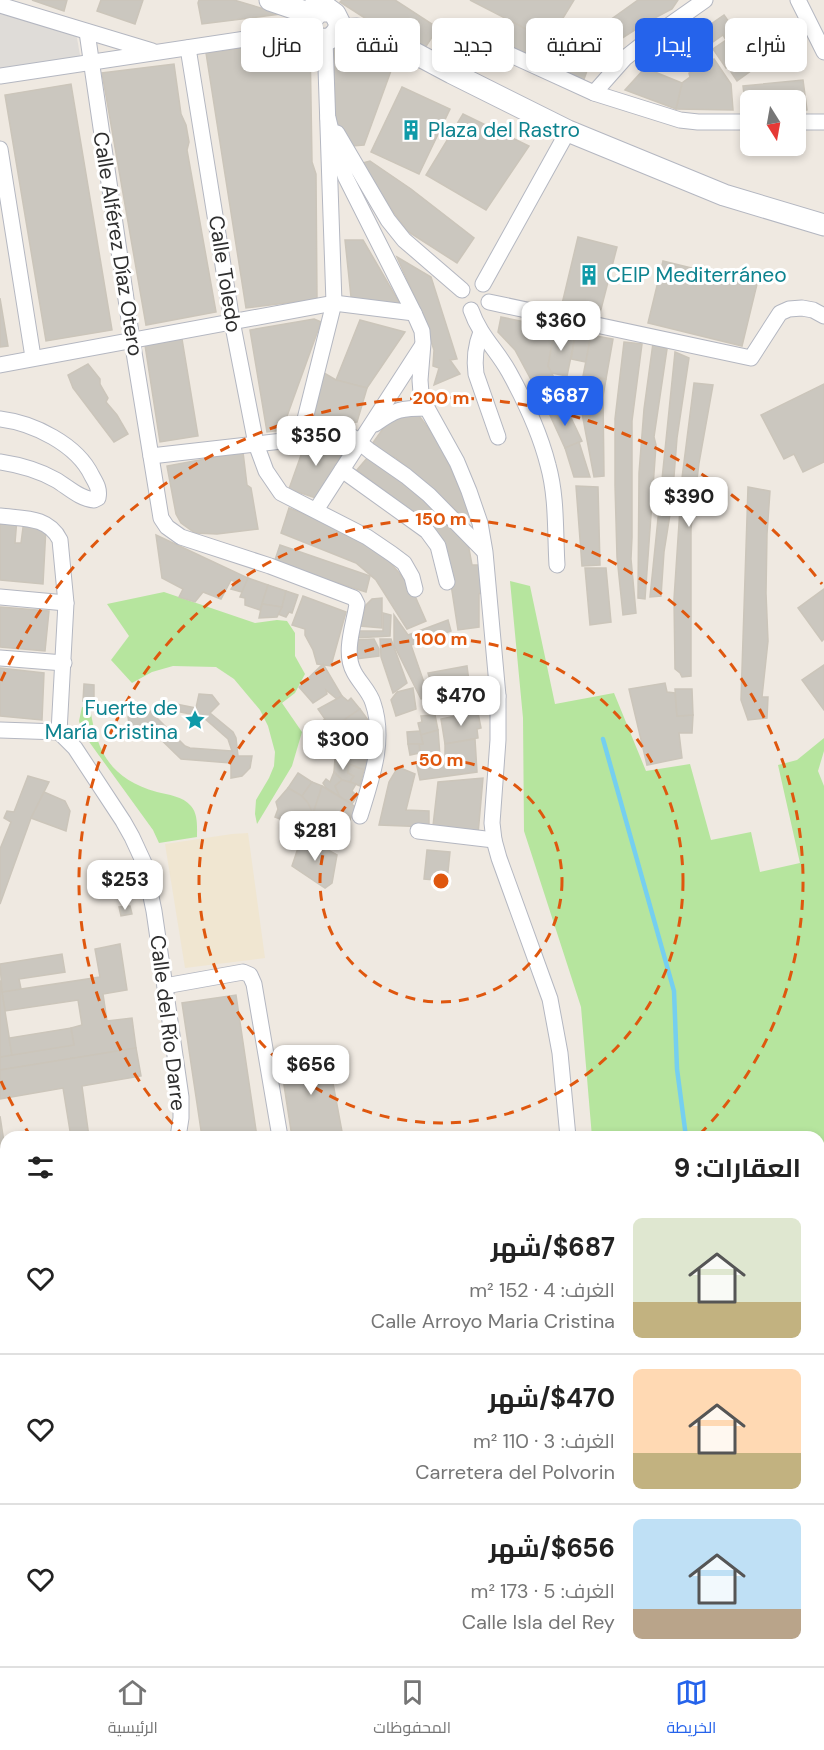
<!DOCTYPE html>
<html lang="ar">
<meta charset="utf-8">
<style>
:root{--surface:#fff;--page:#f2f2f2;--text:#222;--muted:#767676;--line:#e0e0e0;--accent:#2563eb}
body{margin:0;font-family:"DM Sans",Cairo,sans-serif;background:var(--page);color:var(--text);direction:rtl;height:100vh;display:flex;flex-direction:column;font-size:22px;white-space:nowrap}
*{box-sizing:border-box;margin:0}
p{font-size:20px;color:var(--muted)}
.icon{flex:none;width:33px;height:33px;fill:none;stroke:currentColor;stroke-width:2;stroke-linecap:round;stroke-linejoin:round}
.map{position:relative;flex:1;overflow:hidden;direction:ltr}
.side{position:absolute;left:0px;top:1131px;width:825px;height:536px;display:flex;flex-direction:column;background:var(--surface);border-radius:18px 18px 0 0;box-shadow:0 3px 9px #0003;direction:rtl}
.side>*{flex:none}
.hud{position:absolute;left:18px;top:18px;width:789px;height:54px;direction:rtl;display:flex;gap:12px}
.needle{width:39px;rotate:169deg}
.controls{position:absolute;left:740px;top:90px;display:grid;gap:12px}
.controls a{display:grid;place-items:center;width:66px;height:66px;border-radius:9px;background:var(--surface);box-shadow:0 3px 9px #0003;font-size:30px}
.price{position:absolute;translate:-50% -51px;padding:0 14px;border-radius:12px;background:#fff;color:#222;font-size:20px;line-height:39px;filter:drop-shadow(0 2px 3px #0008)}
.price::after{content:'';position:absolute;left:50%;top:36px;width:18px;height:14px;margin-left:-9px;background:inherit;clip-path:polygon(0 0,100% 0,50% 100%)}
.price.active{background:var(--accent);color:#fff}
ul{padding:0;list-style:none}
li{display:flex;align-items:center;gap:18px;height:150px;padding:0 24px}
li+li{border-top:2px solid var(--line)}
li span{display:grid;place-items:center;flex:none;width:168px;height:120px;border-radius:9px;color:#555}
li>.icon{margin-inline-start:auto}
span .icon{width:72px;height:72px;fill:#fffc;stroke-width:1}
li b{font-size:26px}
h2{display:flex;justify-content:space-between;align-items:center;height:72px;padding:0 24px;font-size:26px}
.tag{padding:0 21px;border-radius:9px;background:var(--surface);box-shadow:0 3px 9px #0003;font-size:21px;line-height:54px}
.tag.active{background:var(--accent);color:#fff}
.tabs{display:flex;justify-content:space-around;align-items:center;height:84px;border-top:2px solid var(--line);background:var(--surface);font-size:16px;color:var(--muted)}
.tabs a{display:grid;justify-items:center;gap:3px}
.tabs .active{color:var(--accent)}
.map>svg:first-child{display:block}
.education{fill:#f0e6d1}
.airport{fill:#dcdee8}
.green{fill:#b6e59e}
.plaza{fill:#dfdcd8}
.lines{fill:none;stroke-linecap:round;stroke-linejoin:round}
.stream{stroke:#75cff0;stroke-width:4.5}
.building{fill:#cbc7bf;stroke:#cbc5ba;stroke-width:1.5;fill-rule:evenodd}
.street-casing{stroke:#b4b7c1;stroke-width:17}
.secondary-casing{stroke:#b4b7c1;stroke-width:23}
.street{stroke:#fff;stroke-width:15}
.secondary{stroke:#fff;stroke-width:21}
.ring{fill:none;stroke:#df570e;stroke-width:3;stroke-dasharray:10 8}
.labels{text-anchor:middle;stroke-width:6;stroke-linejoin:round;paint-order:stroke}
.culture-label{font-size:21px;fill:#0d838f;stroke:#fff;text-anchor:start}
.street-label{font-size:21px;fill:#2e2e2e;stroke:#fff}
.centre{fill:#df570e;stroke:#fff;stroke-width:3}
.ring-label{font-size:18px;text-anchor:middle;font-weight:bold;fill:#df570e;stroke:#fff;stroke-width:6;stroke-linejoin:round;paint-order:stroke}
</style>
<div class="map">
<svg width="824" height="1666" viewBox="0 0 824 1666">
<rect width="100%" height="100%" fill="#efe9e1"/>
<polygon class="education" points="248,833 265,958 185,968 165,844 232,834"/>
<polygon class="airport" points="216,1661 286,1660 286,1661 284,1666 230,1666"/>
<g class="green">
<polygon points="510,581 530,586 555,704 614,693 646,771 690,764 711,840 751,832 760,872 800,863 778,765 797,760 824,738 824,751 818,771 824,786 824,1622 819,1627 819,1137 592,1137 581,1007 524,831 523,718"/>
<polygon points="164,592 255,623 277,620 287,621 295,633 295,656 305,674 295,693 282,703 302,732 292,766 257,824 255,814 256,800 269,778 274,766 275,752 268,726 260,710 234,679 216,667 173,666 152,672 132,683 111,660 129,636 107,604"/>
<path d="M82,707l8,1c7,45 21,71 67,84 11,3 26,4 34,14 7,8 6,20 6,31l-38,6 -6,-13 -71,-98 -3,-11z"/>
<polygon points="602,1661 602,1660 781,1661 774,1666 601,1666"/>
</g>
<polygon class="plaza" points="0,14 76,33 81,60 0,71"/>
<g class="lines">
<polyline class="stream" points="603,739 674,991 677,1069 686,1137"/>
</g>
<g class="building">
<polygon points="32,0 67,0 64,11"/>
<polygon points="101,0 143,0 135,24 97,11"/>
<polygon points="199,0 234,0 281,14 202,24 198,3"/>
<polygon points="342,0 395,0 438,28 421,54 340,2"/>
<polygon points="470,0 574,0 549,41"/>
<polygon points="638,0 678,0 672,9 647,22 599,53 601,60 596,71 588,68 583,82 496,40 505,18 549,41 561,22 589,35"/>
<polygon points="724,15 759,65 737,81 731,72 743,64 739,59 726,68 713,49 726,40 723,35 710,44 701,31"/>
<polygon points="340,35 389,61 392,68 364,145 352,146 336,123 332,40"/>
<polygon points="310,39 312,162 316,174 317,299 246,308 206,53"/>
<polygon points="714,59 731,84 733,110 676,109 682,83 690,77 689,73"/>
<polygon points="174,64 181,114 186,125 189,142 187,150 216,312 146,325 102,73"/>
<polygon points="645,68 682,83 676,109 625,90"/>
<polygon points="803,80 807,110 795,112 795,100 792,100 792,99 786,100 764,100 764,98 757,99 757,100 750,100 750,111 746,111 743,86"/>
<polygon points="71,84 112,330 46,341 5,95"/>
<polygon points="402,87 450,109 419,174 371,152"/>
<polygon points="463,114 529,146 486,210 426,175"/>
<polygon points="370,161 411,189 474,238 457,263 407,231 359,164"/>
<polygon points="578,237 617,247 600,313 562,304"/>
<polygon points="345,240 363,240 403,309 351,297"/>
<polygon points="397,257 431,277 457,359 450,360 460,374 434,385 439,368 433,366 434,350 421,311"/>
<polygon points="663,261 757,284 742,346 648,323"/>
<polygon points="0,298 8,346 0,347"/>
<polygon points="501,317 555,328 548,366 568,404 549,413 515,350 498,332"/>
<polygon points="314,319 321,322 282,430 267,432 250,330"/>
<polygon points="360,320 405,332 367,388 336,380"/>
<polygon points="555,328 576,332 567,376 552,373 548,366"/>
<polygon points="576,332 591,335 586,362 571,359"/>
<polygon points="591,335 613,339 606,379 583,376"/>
<polygon points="182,339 198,436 160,442 145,345"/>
<polygon points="624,342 642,344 632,421 632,537 631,559 636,613 623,615 617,557 615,485 615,419"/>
<polygon points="653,343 667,349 654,437 656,445 645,599 638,598 639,473 644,409"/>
<polygon points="675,352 689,358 677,438 672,502 664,552 661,596 650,597"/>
<polygon points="88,364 100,379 100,384 108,398 106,402 117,415 128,434 114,442 73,388 68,375"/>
<polygon points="324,373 336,380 367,388 357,422 311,426"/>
<polygon points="589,376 606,379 603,396 586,393"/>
<polygon points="694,383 713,385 699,463 691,529 691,676 682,677 680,673 675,669 674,599 682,478"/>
<polygon points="824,384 824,462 803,472 794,454 784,459 761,415"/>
<polygon points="578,392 603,396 604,476 594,477"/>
<polygon points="565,405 582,441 565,448 549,413"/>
<polygon points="417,413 438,441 472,515 466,519 396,458 370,447 387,423 399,414"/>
<polygon points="350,441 316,498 289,489 305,444"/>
<polygon points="579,442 590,477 574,477 565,448"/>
<polygon points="243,452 247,485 251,488 258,529 217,534 195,533 181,523 176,514 167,466"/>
<polygon points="368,457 425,499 467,538 472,565 480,565 484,591 479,594 479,627 458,630 446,552 407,508 357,470"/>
<polygon points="576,486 598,487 600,565 582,566"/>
<polygon points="748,487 770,491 767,534 766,593 768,641 762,697 768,697 767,718 748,720 741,700"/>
<polygon points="289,508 320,520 366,542 389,561 411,587 426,621 407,629 376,580 356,563 281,533"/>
<polygon points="0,518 17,518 15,543 21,543 24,520 46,527 43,584 0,580"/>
<polygon points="156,535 248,578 242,592 231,589 236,582 231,580 221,599 203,592 195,602 179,597 183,589 162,578"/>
<polygon points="280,545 370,576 366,592 274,563"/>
<polygon points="585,568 606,568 611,622 590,625"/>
<polygon points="248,578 268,585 260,610 245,605 245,598 240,597"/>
<polygon points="268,585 286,591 282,607 262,604"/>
<polygon points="824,589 824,639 822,641 798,608"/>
<polygon points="286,591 298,595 292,613 289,612 286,617 278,614 282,607"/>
<polygon points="303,596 346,612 331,666 317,664 313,650 305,635 305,629 292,625"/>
<polygon points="382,598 382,628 360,626 366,605 372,599"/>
<polygon points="262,604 282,607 277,617 259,618"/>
<polygon points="0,607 49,611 45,651 0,647"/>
<polygon points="383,613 391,615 390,636 355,638 357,631 383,631"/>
<polygon points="394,615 408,635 448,620 451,631 411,645 429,697 421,699 394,645"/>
<polygon points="374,639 379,649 379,656 356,659 355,640"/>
<polygon points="380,639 391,639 407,683 393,693 381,657"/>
<polygon points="323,664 342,696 337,699 326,690 327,694 313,703 299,687"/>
<polygon points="824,665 824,710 802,680"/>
<polygon points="467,666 470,689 450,692 451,702 439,701 436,698 428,673"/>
<polygon points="0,668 44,673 42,720 0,716"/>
<polygon points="665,683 667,692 675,693 677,716 693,715 692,733 679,733 682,758 647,765 629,689"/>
<polygon points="84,684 94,685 94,701 83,701"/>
<polygon points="413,688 416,709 396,716 391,700 397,692"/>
<polygon points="675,689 692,689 693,715 677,716"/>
<path d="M199,694l13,1 7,9 -9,9 23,19 3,6 2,18h14l-2,12 -8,8 -11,2v-15l-50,-4 -33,-32 -10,10 -8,-8 -2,-12 6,-12 13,10 11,-11 8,-2 30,6zM166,709l29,6 9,3 24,21 4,12 -42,-3 -5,-2 -29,-29 5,-7z"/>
<polygon points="342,696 348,701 351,698 360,709 328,731 317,725 325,719 318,709"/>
<polygon points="477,708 481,728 477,729 478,738 445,744 441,719 465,714 464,711"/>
<polygon points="360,709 368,720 365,725 353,734 345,736 328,731"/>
<polygon points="435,715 438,730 421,735 418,723 422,722 421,716"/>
<polygon points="365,725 366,747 343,751 339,737 353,734"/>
<polygon points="438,730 440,756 421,758 419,744 423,744 421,735"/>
<polygon points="420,731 423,744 408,744 407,732"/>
<polygon points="475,739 477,772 420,780 416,762 445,758 445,744"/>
<polygon points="408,744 419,744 420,753 410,755"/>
<polygon points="366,747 368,764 364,770 342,761 343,751"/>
<polygon points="335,758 349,764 348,773 354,776 350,782 342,780 334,772"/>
<polygon points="349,764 364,770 360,786 350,782 354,776 348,773"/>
<polygon points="398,767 415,774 406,810 429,811 429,827 379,825 389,782"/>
<polygon points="334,772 342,780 335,786 340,797 326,788 323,783 326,779 330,782"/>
<polygon points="298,773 312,782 302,796 288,788"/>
<polygon points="28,776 49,782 31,818 0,904 0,849 11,822 4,818 7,811 14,812"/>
<polygon points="483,778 478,834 433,826 438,782"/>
<polygon points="342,780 356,784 352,791 357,796 352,804 340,797 335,786"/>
<polygon points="312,782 322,786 313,814 302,796"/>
<polygon points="322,786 356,807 345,830 313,814"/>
<polygon points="288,788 302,796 308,803 313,814 307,822 288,822 275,817 278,809 276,802"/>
<polygon points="44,792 65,801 70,811 66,831 31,818"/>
<polygon points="302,836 337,855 332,883 325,888 292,866"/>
<polygon points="427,850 450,852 447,881 424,879"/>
<polygon points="130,906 132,914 121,916 119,907"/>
<polygon points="120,944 127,990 103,994 107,1021 132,1018 136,1048 0,1070 0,1057 74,1045 71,1028 82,1025 78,1000 5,1011 2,992 100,977 95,949"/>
<polygon points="62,954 65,972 19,979 21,989 2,992 0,964"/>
<polygon points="0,980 12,1055 0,1057"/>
<polygon points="236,995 257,1137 202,1137 182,1003"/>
<polygon points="71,1028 74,1045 12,1055 9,1038"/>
<polygon points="136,1048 141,1076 82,1086 89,1137 71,1137 63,1088 0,1099 0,1070"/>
<polygon points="327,1051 343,1137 292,1137 280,1059"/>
<polygon points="0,1116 6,1155 6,1215 0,1215"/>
</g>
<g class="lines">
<g class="street-casing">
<g id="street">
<polyline points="798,0 824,52"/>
<polyline points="0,5 152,51"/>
<path d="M87,32l45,308 29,178 6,9 14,10 89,29 84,32 3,6c-3,21 -14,48 -3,68 5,10 16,20 19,31 13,38 -2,77 -13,113"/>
<polyline points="188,48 232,321 256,444 266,471 281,493 367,537 392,554 404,563 412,577 415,589"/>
<polyline points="452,73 465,47 479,42 489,45 594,93 680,120 698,122 750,122"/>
<polyline points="0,76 311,29"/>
<polyline points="594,93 625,58 644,43 705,0"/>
<polyline points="328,118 337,154 346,178 414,313 422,331 423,343 420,380 421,393 427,408 457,462 469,491 480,523 485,552 498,696 498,740 492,823 494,840 499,858 550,999 560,1053 568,1137"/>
<polyline points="795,122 824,122"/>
<polyline points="337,133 388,220 404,240 462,290"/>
<polyline points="0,149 33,357"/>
<polyline points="483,284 568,131"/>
<polyline points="489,302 751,358 780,313 789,309 802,308 813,310 824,316"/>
<path d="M471,310c9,26 26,40 38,62 16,29 31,61 39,93 9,32 7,67 9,100"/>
<path d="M481,332c-6,15 -7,27 -5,42l22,63"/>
<polyline points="0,365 334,303 414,313"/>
<path d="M0,419c33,4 77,25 92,57 4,7 8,13 6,22l-4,2c-14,-1 -26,-13 -38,-20 -18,-10 -36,-15 -56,-18"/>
<path d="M375,424c21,-15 26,-16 52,-16"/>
<polyline points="300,439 334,303 325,39"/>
<polyline points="151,456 343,434 349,435 354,438 370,451 406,476 429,495 484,551"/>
<polyline points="342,470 427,531 438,546 447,582"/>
<polyline points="316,510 422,346"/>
<path d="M0,516c23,3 48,0 60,24l6,63 -7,129"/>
<polyline points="0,597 66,603"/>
<polyline points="0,658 64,663"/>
<polyline points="451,703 498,696"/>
<polyline points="0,730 59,732"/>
<polyline points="59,732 75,748 123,821 132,837 144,863 154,911 181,1097 181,1118 178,1137"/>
<polyline points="418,831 494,840"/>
<polyline points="165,986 243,972 250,975 254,984 280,1137"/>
<polyline points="0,1267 6,1266"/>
<polyline points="373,1666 373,1660"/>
<polyline points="584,1666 585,1660"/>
</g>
</g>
<g class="secondary-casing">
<g id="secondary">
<polyline points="270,0 314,15"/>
<path d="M316,0l19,14 5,10c-5,24 -34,18 -28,-5l7,-8h11"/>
<polyline points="339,30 357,29 375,32 452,73 568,131 724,195 824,225"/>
<polyline points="808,1666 814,1660"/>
</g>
</g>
<use href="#street" class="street"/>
<use href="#secondary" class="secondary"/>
</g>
<g class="ring">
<circle cx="441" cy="881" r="121"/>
<circle cx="441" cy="881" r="242"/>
<path d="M185 1137A362 362 0 1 1 697 1137"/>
<path d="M31 1137A483 483 0 0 1 1 1081M1 681A483 483 0 0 1 822 584"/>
</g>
<defs>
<g id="building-bare" transform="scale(1.62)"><path d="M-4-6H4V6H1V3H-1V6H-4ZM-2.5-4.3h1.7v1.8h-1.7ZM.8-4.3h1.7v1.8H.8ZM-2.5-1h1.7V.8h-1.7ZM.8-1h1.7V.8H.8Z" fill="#0f9aa8" stroke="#fff" stroke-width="2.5" paint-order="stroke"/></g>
<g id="sight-bare" transform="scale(1.62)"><path d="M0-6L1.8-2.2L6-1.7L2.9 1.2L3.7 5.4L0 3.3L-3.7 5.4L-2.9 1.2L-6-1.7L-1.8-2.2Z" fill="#0f9aa8" stroke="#fff" stroke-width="2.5" paint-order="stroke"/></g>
</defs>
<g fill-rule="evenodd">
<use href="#building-bare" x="411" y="130"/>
<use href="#building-bare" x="589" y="275"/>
<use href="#sight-bare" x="195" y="720"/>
</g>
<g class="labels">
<g class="culture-label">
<text x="428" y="137">Plaza del Rastro</text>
<text x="606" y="282">CEIP Mediterráneo</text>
<text x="178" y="715" text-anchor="end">Fuerte de<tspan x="178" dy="24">María Cristina</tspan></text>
</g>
<g class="street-label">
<text transform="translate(118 244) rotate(81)" y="7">Calle Alférez Díaz Otero</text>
<text transform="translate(225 274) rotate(81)" y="7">Calle Toledo</text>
<text transform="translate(168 1023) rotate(83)" y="7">Calle del Río Darre</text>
</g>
</g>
<circle cx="441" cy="881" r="9" class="centre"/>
<g class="ring-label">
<text x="441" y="404">200 m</text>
<text x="441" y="525">150 m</text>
<text x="441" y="645">100 m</text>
<text x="441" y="766">50 m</text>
</g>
</svg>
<div class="controls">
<a><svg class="needle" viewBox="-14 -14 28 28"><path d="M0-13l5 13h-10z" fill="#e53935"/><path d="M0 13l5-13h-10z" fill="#767676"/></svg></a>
</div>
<b class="price" style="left:561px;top:352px">$360</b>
<b class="price active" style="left:565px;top:427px">$687</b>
<b class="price" style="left:316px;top:467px">$350</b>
<b class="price" style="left:689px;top:528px">$390</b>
<b class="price" style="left:461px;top:727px">$470</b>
<b class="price" style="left:343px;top:771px">$300</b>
<b class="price" style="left:315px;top:862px">$281</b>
<b class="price" style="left:125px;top:911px">$253</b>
<b class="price" style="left:311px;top:1096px">$656</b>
<div class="hud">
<a class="tag">شراء</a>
<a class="tag active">إيجار</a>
<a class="tag">تصفية</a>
<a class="tag">جديد</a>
<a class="tag">شقة</a>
<a class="tag">منزل</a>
</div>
<section class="side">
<h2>العقارات: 9<svg class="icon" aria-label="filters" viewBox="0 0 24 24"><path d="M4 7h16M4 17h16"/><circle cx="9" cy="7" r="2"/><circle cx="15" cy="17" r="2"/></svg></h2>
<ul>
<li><span style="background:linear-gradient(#dfe7d0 70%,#c2b280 0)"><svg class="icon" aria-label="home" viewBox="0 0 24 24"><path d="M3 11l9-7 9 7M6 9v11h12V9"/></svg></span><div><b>$687/شهر</b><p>الغرف: 4 · 152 m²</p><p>Calle Arroyo Maria Cristina</p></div><svg class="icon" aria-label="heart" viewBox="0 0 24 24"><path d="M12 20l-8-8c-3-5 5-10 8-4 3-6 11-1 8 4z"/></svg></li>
<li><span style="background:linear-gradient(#ffd9b3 70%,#c2b280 0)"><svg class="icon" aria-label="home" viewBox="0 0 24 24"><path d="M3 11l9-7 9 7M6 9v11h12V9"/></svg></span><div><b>$470/شهر</b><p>الغرف: 3 · 110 m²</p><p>Carretera del Polvorin</p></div><svg class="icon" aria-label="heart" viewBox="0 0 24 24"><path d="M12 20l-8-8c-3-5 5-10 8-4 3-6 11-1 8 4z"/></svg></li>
<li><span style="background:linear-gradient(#bfe0f5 75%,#b9a48a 0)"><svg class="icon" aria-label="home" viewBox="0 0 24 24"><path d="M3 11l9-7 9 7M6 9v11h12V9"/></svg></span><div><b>$656/شهر</b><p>الغرف: 5 · 173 m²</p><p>Calle Isla del Rey</p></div><svg class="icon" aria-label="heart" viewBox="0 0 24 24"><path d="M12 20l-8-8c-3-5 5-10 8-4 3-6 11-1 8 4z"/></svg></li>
</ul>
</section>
</div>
<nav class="tabs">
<a class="active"><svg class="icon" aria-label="map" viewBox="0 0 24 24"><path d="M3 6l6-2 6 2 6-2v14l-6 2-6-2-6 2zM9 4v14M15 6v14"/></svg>الخريطة</a>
<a><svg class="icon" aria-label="saved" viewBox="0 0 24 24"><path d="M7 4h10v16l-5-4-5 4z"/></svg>المحفوظات</a>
<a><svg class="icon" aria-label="home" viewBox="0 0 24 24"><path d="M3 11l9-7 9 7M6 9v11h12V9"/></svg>الرئيسية</a>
</nav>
